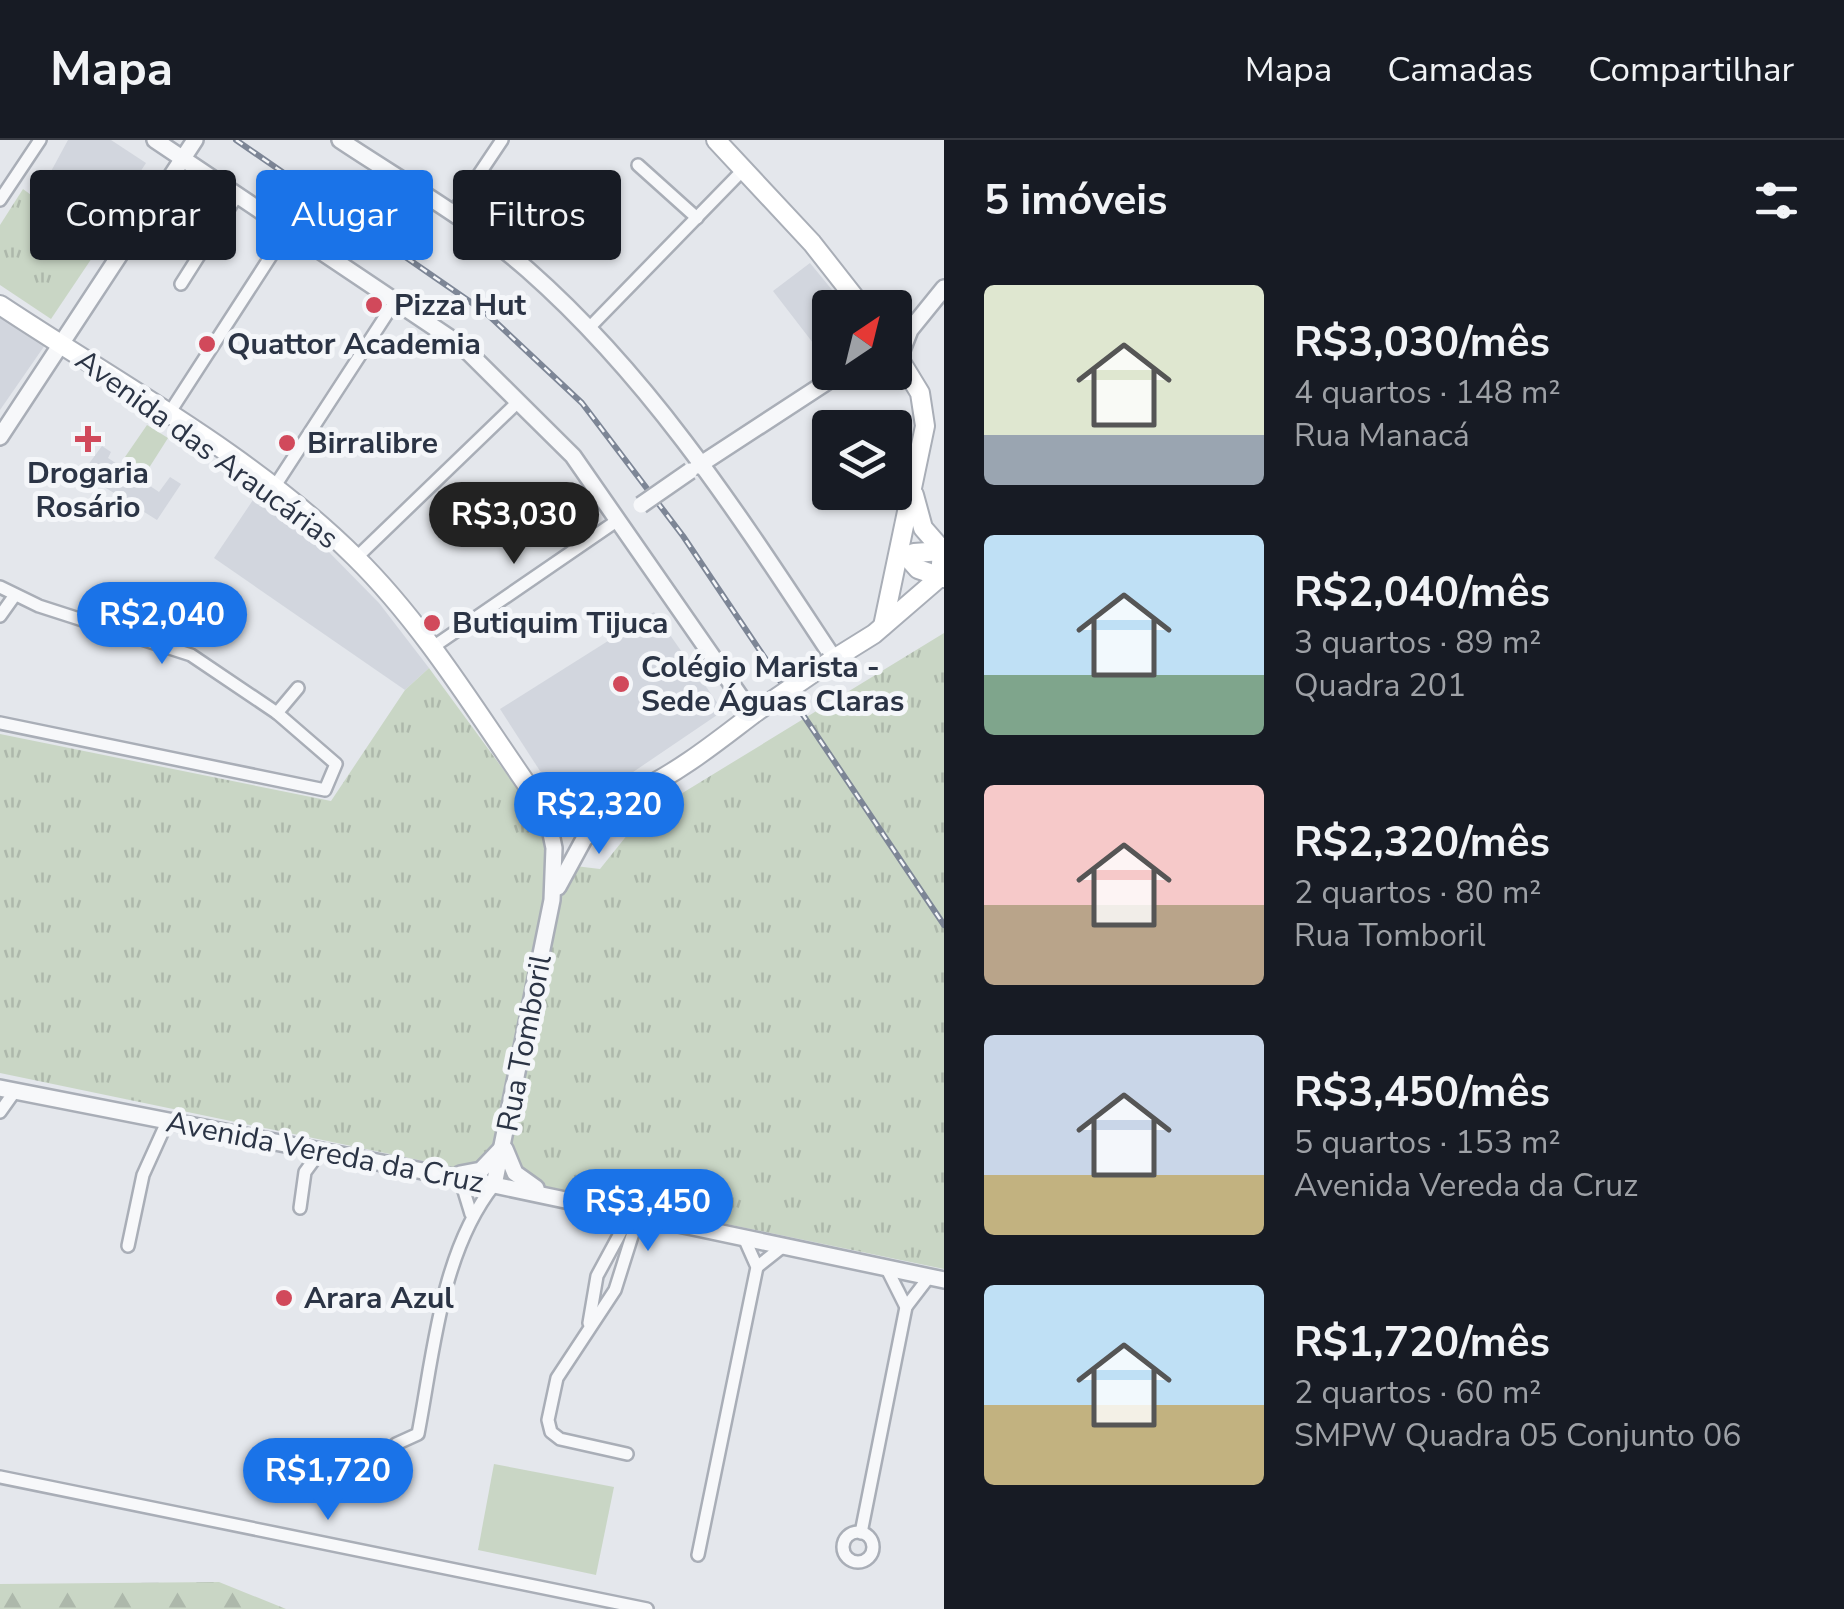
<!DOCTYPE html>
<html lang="pt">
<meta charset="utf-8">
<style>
:root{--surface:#171b24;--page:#20242c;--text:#f1f3f6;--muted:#9ea1a6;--line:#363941;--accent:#1a73e8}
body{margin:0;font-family:"Nunito Sans",sans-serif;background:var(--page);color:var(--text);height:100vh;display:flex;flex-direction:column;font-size:38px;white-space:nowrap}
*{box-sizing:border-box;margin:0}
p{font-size:32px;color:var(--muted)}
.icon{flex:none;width:55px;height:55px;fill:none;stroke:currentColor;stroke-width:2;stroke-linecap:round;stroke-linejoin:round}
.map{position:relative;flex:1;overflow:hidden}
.details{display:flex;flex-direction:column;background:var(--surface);width:900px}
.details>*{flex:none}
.banner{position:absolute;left:30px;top:30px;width:762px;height:90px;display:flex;gap:20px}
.needle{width:65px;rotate:35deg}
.fabs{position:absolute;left:812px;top:150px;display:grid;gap:20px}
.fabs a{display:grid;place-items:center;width:100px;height:100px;border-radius:10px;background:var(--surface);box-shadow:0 2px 8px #0004;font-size:50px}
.price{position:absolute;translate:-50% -85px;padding:0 22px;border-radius:35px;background:var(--accent);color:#fff;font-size:32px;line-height:65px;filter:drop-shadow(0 2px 5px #0008)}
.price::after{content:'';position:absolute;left:50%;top:60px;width:30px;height:22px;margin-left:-15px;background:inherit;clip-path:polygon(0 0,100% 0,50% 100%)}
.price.selected{background:#222;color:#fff}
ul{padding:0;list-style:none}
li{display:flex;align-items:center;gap:30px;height:250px;padding:0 40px}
li span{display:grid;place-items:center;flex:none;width:280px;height:200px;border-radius:10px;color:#555}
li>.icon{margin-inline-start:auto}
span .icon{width:120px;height:120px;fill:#fffc;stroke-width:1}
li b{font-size:42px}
h2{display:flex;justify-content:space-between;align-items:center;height:120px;padding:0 40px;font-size:42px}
.tag{padding:0 35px;border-radius:10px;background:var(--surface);box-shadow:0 2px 8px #0004;font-size:35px;line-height:90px}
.tag.selected{background:var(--accent);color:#fff}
header{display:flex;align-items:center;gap:60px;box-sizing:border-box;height:140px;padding:0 50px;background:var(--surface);border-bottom:2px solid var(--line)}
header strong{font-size:48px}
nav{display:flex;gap:55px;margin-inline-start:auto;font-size:35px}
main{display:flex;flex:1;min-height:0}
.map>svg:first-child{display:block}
.built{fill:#d2d6de}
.grass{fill:url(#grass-tufts)}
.forest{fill:url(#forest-firs)}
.garden{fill:#c9d6c5}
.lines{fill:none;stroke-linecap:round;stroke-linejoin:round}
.minor-casing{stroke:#a9aeb7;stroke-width:16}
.tertiary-casing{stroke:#a9aeb7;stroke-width:20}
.secondary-casing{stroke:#a9aeb7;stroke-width:22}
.minor{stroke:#f7f8fa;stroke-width:11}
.tertiary{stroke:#f7f8fa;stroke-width:15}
.secondary{stroke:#fff;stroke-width:18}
.rail-casing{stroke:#7d8696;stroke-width:6}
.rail{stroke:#f4f6f9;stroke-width:2.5;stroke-dasharray:8;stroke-linecap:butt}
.tertiary-bridge-casing{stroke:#a9aeb7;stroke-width:20;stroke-linecap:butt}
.secondary-bridge-casing{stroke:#a9aeb7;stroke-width:22;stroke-linecap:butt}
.tertiary-bridge{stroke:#f7f8fa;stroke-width:15}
.secondary-bridge{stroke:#fff;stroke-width:18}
.poi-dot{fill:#d1495b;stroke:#f4f6f9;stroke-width:4}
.labels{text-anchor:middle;stroke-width:10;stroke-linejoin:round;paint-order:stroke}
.poi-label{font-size:30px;font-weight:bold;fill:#2b3445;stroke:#f4f6f9;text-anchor:start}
.street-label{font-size:30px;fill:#2b3445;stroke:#f4f6f9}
</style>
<header>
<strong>Mapa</strong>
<nav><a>Mapa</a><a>Camadas</a><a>Compartilhar</a></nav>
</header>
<main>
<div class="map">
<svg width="944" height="1469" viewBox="0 0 944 1469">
<defs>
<pattern id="grass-tufts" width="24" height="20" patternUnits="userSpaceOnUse" patternTransform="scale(2.5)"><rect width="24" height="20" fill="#c9d6c5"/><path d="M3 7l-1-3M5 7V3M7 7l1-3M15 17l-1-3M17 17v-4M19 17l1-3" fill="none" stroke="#adb8ab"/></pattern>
<pattern id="forest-firs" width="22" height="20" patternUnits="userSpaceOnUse" patternTransform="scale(2.5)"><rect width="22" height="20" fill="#c9d6c5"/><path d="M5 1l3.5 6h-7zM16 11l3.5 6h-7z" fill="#adb8ab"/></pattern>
</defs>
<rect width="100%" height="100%" fill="#e4e7ec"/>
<g class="built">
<polygon points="68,0 111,0 146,23 103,89 42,48"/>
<polygon points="810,123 846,167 830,168 830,225 773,151"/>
<polygon points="0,177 45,205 0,270"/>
<polygon points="102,306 111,312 108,318 159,352 170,337 181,344 157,380 82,333"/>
<polygon points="257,354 323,406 379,463 429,528 405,550 214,418"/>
<polygon points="654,472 723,571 611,647 571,648 540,631 500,569"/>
</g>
<g class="grass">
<polygon points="23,49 100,106 51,179 0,145 0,85"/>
<polygon points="944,493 944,1129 0,933 0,594 331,661 405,550 429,528 544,685 550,723 600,729 640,679"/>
</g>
<polygon class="forest" points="219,1442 286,1469 0,1469 0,1444"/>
<g class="garden">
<polygon points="147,285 168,298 147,331 125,317"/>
<polygon points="494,1324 614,1347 596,1435 478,1410"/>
</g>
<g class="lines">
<g class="minor-casing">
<g id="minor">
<polyline points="638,25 697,78"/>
<polyline points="0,60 40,0"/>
<polyline points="453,73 502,0"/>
<polyline points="181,144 238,54"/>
<polyline points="589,188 744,29"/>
<polyline points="168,275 289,88"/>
<polyline points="273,349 396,160"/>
<polyline points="356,418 519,261"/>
<polyline points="0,447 39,466 191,515 277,573 298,548"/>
<polyline points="0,476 15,455"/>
<polyline points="433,507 618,380"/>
<polyline points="0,583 325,650 336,624 277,573"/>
<polyline points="0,972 15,951"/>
<polyline points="460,1038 471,1074"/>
<polyline points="300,1068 305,1032 319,1013"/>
<polyline points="128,1106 143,1035 167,982"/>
<polyline points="757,1127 781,1108"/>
<polyline points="887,1129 906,1167"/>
<polyline points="589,1183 597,1136 630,1075"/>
<polyline points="627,1314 560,1299 551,1292 548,1280 557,1238 615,1150 638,1077"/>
<polyline points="0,1337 647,1469"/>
<path d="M387,1346l9,-42 22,-10c16,-83 23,-182 76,-249"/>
<circle cx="858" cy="1407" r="15"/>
<polyline points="861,1393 906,1167 929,1137"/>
<polyline points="698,1415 757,1127 745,1100"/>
</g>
</g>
<g class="tertiary-casing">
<g id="tertiary">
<polyline points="155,0 462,206 573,316 753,575"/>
<path d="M340,0c63,42 131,80 188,130 126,111 214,250 306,389"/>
<polyline points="899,218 910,190 944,148"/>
<polyline points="0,297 195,0"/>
<polyline points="698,326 842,232"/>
<polyline points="558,747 584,699 626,660"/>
<polyline points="0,948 494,1045 944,1140"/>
<polyline points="505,1009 515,1033 536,1048"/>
<polyline points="460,1034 481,1030 502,1008"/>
<polyline points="494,1045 552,760 554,708 544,660"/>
</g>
</g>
<g class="secondary-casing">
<g id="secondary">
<polyline points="716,0 812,103 863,168"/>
<path d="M0,165c119,79 253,151 355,252 69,68 120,153 175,232 66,56 172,-37 226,-77"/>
<polyline points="914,355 923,388 944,412"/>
<polyline points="942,411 914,413 910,420 918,429 944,438"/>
<polyline points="883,486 925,286 920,253 895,212"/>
<polyline points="829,522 874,494 940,437 942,411"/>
</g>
</g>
<use href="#minor" class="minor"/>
<use href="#tertiary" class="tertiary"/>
<use href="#secondary" class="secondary"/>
<g class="rail-casing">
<polyline id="rail" points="236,0 485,172 582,263 683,396 944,785"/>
</g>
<use href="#rail" class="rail"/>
<g class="tertiary-bridge-casing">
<polyline id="tertiary-bridge" points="641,365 690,331"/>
</g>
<g class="secondary-bridge-casing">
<polyline id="secondary-bridge" points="756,572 829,522"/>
</g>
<use href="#tertiary-bridge" class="tertiary-bridge"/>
<use href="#secondary-bridge" class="secondary-bridge"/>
</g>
<g class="poi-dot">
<circle cx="374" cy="165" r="10"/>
<circle cx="207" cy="204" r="10"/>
<path d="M83 284h10v10h10v10h-10v10h-10v-10h-10v-10h10z"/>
<circle cx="287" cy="303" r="10"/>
<circle cx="432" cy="483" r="10"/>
<circle cx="621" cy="544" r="10"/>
<circle cx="284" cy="1158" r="10"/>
</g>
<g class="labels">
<g class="poi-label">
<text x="394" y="175">Pizza Hut</text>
<text x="227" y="214">Quattor Academia</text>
<text x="307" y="313">Birralibre</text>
<text x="88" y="343" text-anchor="middle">Drogaria<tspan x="88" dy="34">Rosário</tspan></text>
<text x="452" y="493">Butiquim Tijuca</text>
<text x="641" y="537">Colégio Marista -<tspan x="641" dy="34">Sede Águas Claras</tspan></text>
<text x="304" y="1168">Arara Azul</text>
</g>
<g class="street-label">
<text transform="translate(207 309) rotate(36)" y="10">Avenida das Araucárias</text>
<text transform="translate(524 903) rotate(-79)" y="10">Rua Tomboril</text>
<text transform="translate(325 1012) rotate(11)" y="10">Avenida Vereda da Cruz</text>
</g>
</g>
</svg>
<div class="fabs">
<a><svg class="needle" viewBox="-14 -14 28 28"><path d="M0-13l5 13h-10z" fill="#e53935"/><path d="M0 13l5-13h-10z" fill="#9ea1a6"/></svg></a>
<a><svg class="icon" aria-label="layers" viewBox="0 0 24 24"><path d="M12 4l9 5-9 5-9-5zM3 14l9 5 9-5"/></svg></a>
</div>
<b class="price selected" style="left:514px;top:427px">R$3,030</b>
<b class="price" style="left:162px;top:527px">R$2,040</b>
<b class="price" style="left:599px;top:717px">R$2,320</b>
<b class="price" style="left:648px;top:1114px">R$3,450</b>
<b class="price" style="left:328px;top:1383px">R$1,720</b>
<div class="banner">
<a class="tag">Comprar</a>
<a class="tag selected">Alugar</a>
<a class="tag">Filtros</a>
</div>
</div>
<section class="details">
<h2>5 imóveis<svg class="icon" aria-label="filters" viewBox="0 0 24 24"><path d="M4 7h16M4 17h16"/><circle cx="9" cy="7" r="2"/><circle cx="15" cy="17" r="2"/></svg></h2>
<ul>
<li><span style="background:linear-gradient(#dfe7d0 75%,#9aa5b1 0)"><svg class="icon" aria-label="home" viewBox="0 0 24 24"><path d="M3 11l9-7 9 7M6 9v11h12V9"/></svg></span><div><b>R$3,030/mês</b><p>4 quartos · 148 m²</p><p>Rua Manacá</p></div></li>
<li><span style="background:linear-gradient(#bfe0f5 70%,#7fa58c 0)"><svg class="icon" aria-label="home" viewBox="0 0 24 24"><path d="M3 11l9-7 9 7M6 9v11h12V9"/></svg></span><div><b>R$2,040/mês</b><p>3 quartos · 89 m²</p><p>Quadra 201</p></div></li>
<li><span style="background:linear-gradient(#f6c9c9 60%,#b9a48a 0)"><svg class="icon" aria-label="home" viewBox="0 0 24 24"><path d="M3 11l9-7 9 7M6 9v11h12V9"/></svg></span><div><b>R$2,320/mês</b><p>2 quartos · 80 m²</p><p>Rua Tomboril</p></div></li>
<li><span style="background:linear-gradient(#c9d6e8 70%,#c2b280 0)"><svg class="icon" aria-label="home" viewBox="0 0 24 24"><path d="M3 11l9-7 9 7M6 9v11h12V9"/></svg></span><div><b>R$3,450/mês</b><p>5 quartos · 153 m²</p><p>Avenida Vereda da Cruz</p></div></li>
<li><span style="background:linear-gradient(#bfe0f5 60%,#c2b280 0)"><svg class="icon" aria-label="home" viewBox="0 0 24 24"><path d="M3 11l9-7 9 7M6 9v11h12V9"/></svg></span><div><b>R$1,720/mês</b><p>2 quartos · 60 m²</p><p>SMPW Quadra 05 Conjunto 06</p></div></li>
</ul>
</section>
</main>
